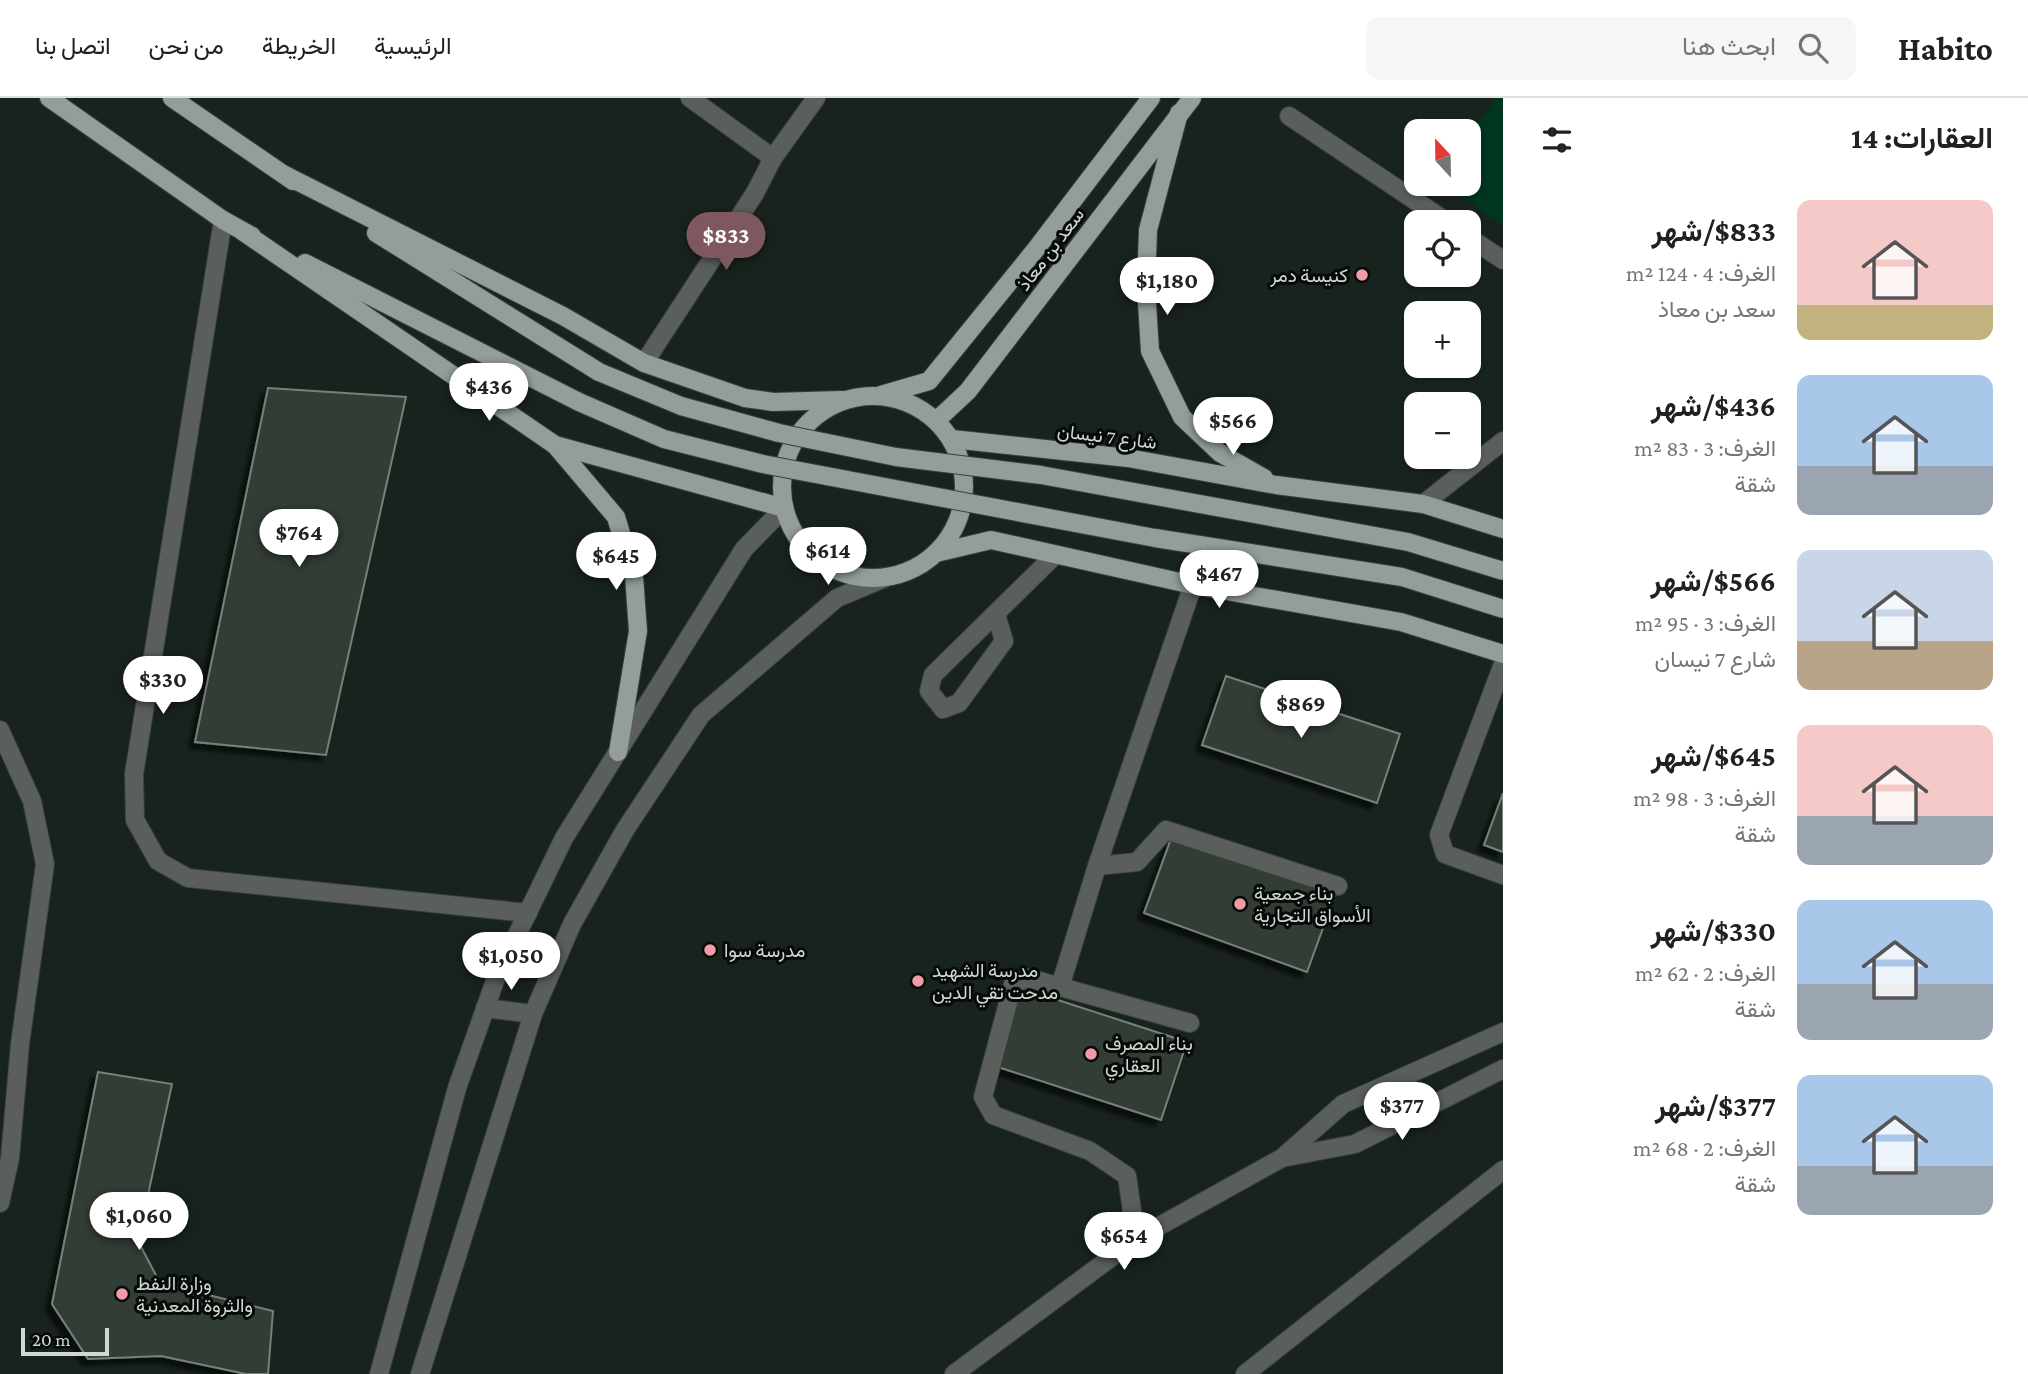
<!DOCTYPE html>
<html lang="ar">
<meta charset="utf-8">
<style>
:root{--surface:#fff;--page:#f6f6f6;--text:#202124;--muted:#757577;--line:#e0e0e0;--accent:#7f575f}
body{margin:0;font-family:"Crimson Pro",Vazirmatn,serif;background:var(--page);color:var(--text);direction:rtl;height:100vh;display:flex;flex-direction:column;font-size:26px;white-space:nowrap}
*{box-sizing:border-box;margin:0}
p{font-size:23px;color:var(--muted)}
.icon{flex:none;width:38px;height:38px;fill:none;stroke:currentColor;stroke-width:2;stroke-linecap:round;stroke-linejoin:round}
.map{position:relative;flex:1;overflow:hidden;direction:ltr}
.panel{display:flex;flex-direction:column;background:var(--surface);width:525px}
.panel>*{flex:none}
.needle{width:46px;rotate:338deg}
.controls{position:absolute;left:1404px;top:21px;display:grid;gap:14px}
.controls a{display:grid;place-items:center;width:77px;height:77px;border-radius:14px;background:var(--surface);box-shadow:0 2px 5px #0004;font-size:35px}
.scale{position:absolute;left:21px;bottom:18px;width:88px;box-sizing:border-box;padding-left:7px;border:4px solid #d1d7d3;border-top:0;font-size:19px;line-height:24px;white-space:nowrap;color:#d1d7d3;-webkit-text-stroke:5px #070b08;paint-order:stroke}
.price{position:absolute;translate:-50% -60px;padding:0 16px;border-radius:24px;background:#fff;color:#222;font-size:23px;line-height:46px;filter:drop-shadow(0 2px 4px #0008)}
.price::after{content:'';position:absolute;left:50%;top:42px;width:21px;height:16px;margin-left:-10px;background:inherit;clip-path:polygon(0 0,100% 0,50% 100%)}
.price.on{background:var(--accent);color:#fff}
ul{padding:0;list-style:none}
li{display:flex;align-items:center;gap:21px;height:175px;padding:0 35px}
li span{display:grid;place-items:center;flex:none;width:196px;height:140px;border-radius:14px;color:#555}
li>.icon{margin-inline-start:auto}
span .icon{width:84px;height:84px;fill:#fffc;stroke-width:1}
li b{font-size:30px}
h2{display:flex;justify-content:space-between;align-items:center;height:84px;padding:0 35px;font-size:30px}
header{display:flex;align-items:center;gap:42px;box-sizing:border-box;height:98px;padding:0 35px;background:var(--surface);border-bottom:2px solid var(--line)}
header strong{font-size:33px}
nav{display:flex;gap:38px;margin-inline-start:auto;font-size:24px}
.search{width:490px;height:63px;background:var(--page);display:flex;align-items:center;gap:18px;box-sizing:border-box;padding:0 24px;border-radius:14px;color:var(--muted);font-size:26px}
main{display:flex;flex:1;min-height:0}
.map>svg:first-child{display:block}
.green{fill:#00351f}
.building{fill:#323c36;stroke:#75817a;stroke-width:2;filter:url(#shadow)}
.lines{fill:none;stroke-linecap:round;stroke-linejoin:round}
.minor-casing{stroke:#36403a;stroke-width:20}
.major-casing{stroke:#36403a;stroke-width:20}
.minor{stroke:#5a5f5c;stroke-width:18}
.major{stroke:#949e98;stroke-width:18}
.major-bridge-casing{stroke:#36403a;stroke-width:20;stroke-linecap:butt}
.major-bridge{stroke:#949e98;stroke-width:18}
.poi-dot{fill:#f39aa8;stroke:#070b08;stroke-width:2.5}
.labels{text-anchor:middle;stroke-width:6;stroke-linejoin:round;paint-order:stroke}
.street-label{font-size:19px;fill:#d1d7d3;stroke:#070b08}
.poi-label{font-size:19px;fill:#d1d7d3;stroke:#070b08;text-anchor:start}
</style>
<header>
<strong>Habito</strong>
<div class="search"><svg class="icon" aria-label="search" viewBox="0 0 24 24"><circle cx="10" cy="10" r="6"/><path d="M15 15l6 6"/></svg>ابحث هنا</div>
<nav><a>الرئيسية</a><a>الخريطة</a><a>من نحن</a><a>اتصل بنا</a></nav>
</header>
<main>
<section class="panel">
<h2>العقارات: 14<svg class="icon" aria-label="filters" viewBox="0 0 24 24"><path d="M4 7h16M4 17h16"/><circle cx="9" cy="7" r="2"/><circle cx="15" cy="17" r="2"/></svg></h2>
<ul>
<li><span style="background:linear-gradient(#f6c9c9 75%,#c2b280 0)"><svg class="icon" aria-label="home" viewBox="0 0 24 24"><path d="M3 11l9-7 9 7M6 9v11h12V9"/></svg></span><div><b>$833/شهر</b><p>الغرف: 4 · 124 m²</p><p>سعد بن معاذ</p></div></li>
<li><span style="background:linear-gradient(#a9c7e8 65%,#9aa5b1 0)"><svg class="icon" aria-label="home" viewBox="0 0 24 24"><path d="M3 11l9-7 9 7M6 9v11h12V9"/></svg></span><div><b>$436/شهر</b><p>الغرف: 3 · 83 m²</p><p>شقة</p></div></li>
<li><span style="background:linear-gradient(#c9d6e8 65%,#b9a48a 0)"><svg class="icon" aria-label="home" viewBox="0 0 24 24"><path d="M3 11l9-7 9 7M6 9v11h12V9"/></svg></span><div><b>$566/شهر</b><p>الغرف: 3 · 95 m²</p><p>شارع 7 نيسان</p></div></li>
<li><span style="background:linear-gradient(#f6c9c9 65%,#9aa5b1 0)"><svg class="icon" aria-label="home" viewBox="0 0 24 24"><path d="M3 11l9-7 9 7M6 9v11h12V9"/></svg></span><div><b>$645/شهر</b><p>الغرف: 3 · 98 m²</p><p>شقة</p></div></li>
<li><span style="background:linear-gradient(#a9c7e8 60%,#9aa5b1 0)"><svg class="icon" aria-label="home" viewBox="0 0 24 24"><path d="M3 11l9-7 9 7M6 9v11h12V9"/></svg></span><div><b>$330/شهر</b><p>الغرف: 2 · 62 m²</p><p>شقة</p></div></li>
<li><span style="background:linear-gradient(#a9c7e8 65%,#9aa5b1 0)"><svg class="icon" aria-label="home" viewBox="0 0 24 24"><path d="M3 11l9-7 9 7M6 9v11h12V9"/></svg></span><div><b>$377/شهر</b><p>الغرف: 2 · 68 m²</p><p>شقة</p></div></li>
</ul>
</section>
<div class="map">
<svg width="1503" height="1276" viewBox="0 0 1503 1276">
<defs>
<filter id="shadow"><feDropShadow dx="-6" dy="6" stdDeviation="2" flood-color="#0009"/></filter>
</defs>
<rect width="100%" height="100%" fill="#19231d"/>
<polygon class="green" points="1496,0 1503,0 1503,127 1442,86 1468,86 1468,39"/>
<g class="building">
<polygon points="268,290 406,299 326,657 195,644"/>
<polygon points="1226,578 1400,636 1377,705 1202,647"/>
<polygon points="1503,695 1503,754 1484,747"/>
<polygon points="1172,738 1335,797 1307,874 1144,815"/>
<polygon points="1021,890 1187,944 1161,1022 995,968"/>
<polygon points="98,974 172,986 138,1143 160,1185 273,1213 268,1276 246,1276 161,1258 88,1261 52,1206"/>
</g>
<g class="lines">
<g class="minor-casing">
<g id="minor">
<polyline points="690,0 773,60"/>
<polyline points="1289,18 1447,124"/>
<polyline points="223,122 134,676 135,722 158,763 188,780 528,815"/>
<polyline points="1468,139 1503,162"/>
<polyline points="644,265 755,95 773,60 816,0"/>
<polyline points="1423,406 1503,343"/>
<polyline points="996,516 1004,543 959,605 943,611 929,593 933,577 1055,457"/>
<polyline points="1503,566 1439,737 1445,756 1503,777"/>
<polyline points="0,632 32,703 45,766 20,946 10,1060 0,1105"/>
<polyline points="1097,768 1137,764 1166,732 1338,788"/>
<polyline points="1060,889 1097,768 1193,487"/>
<polyline points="485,910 533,916"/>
<polyline points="1282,1060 1355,1046 1503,971"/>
<polyline points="1136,1141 1127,1078 1090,1053 993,1017 983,999 1013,886 1028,880 1190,925"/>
<polyline points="379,1276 457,990 496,880 564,740 744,451 784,410"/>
<polyline points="420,1276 533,916 572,826 625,732 701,617 837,500 885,480"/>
<polyline points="954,1276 1136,1141 1282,1060 1343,1006 1503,934"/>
<polyline points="1245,1276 1503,1072"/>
</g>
</g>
<g class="major-casing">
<g id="major">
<polyline points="49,0 223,122 252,138"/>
<polyline points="172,0 293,83"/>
<polyline points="1179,15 1148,132 1146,189 1150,253 1182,319 1220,355 1264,380"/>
<polyline points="285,77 563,218 644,265 745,300 773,304 842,302"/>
<polyline points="242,133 555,347 784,410"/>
<polyline points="376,135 599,274"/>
<polyline points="305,165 579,304"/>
<polyline points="881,297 929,283 1036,151 1151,0"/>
<circle cx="873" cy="389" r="91"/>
<polyline points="937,322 968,293 1192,0"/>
<polyline points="952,341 1128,360 1276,387 1423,406 1503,431"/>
<polyline points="555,347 616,419 634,478 638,533 618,654"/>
<polyline points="936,455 991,442 1193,487 1401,524 1503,556"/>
</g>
</g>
<use href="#minor" class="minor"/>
<use href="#major" class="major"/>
<g class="major-bridge-casing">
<g id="major-bridge">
<polyline points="599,274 681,308 779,335 896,359 1041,377 1408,444 1503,473"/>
<polyline points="579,304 664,341 763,366 1155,440 1402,479 1503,511"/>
</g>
</g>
<use href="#major-bridge" class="major-bridge"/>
</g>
<g class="poi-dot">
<circle cx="1362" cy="177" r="7"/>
<circle cx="1240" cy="806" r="7"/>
<circle cx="710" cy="852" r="7"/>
<circle cx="918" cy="883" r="7"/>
<circle cx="1091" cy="956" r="7"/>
<circle cx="122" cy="1196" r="7"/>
</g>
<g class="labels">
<g class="street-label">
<text transform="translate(1050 151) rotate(-53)" y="7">سعد بن معاذ</text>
<text transform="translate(1107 338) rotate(7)" y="7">شارع 7 نيسان</text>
</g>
<g class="poi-label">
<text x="1348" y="184" text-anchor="end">كنيسة دمر</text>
<text x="1254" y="802">بناء جمعية<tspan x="1254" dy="22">الأسواق التجارية</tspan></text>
<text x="724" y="859">مدرسة سوا</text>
<text x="932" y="879">مدرسة الشهيد<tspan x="932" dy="22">مدحت تقي الدين</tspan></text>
<text x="1105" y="952">بناء المصرف<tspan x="1105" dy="22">العقاري</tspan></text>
<text x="136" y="1192">وزارة النفط<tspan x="136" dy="22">والثروة المعدنية</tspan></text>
</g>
</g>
</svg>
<div class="controls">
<a><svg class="needle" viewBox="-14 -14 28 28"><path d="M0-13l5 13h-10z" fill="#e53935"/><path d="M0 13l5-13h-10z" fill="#757577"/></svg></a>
<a><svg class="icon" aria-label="locate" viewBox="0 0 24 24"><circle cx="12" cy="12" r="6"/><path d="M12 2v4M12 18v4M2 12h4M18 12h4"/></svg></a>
<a>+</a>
<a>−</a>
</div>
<div class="scale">20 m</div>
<b class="price on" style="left:726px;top:174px">$833</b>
<b class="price" style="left:1167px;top:219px">$1,180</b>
<b class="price" style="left:489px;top:325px">$436</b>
<b class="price" style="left:1233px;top:359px">$566</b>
<b class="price" style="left:299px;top:471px">$764</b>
<b class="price" style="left:828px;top:489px">$614</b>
<b class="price" style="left:616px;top:494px">$645</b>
<b class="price" style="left:1219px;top:512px">$467</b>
<b class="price" style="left:163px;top:618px">$330</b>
<b class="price" style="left:1301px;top:642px">$869</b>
<b class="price" style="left:511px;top:894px">$1,050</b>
<b class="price" style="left:1402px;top:1044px">$377</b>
<b class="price" style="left:139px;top:1154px">$1,060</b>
<b class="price" style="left:1124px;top:1174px">$654</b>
</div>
</main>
